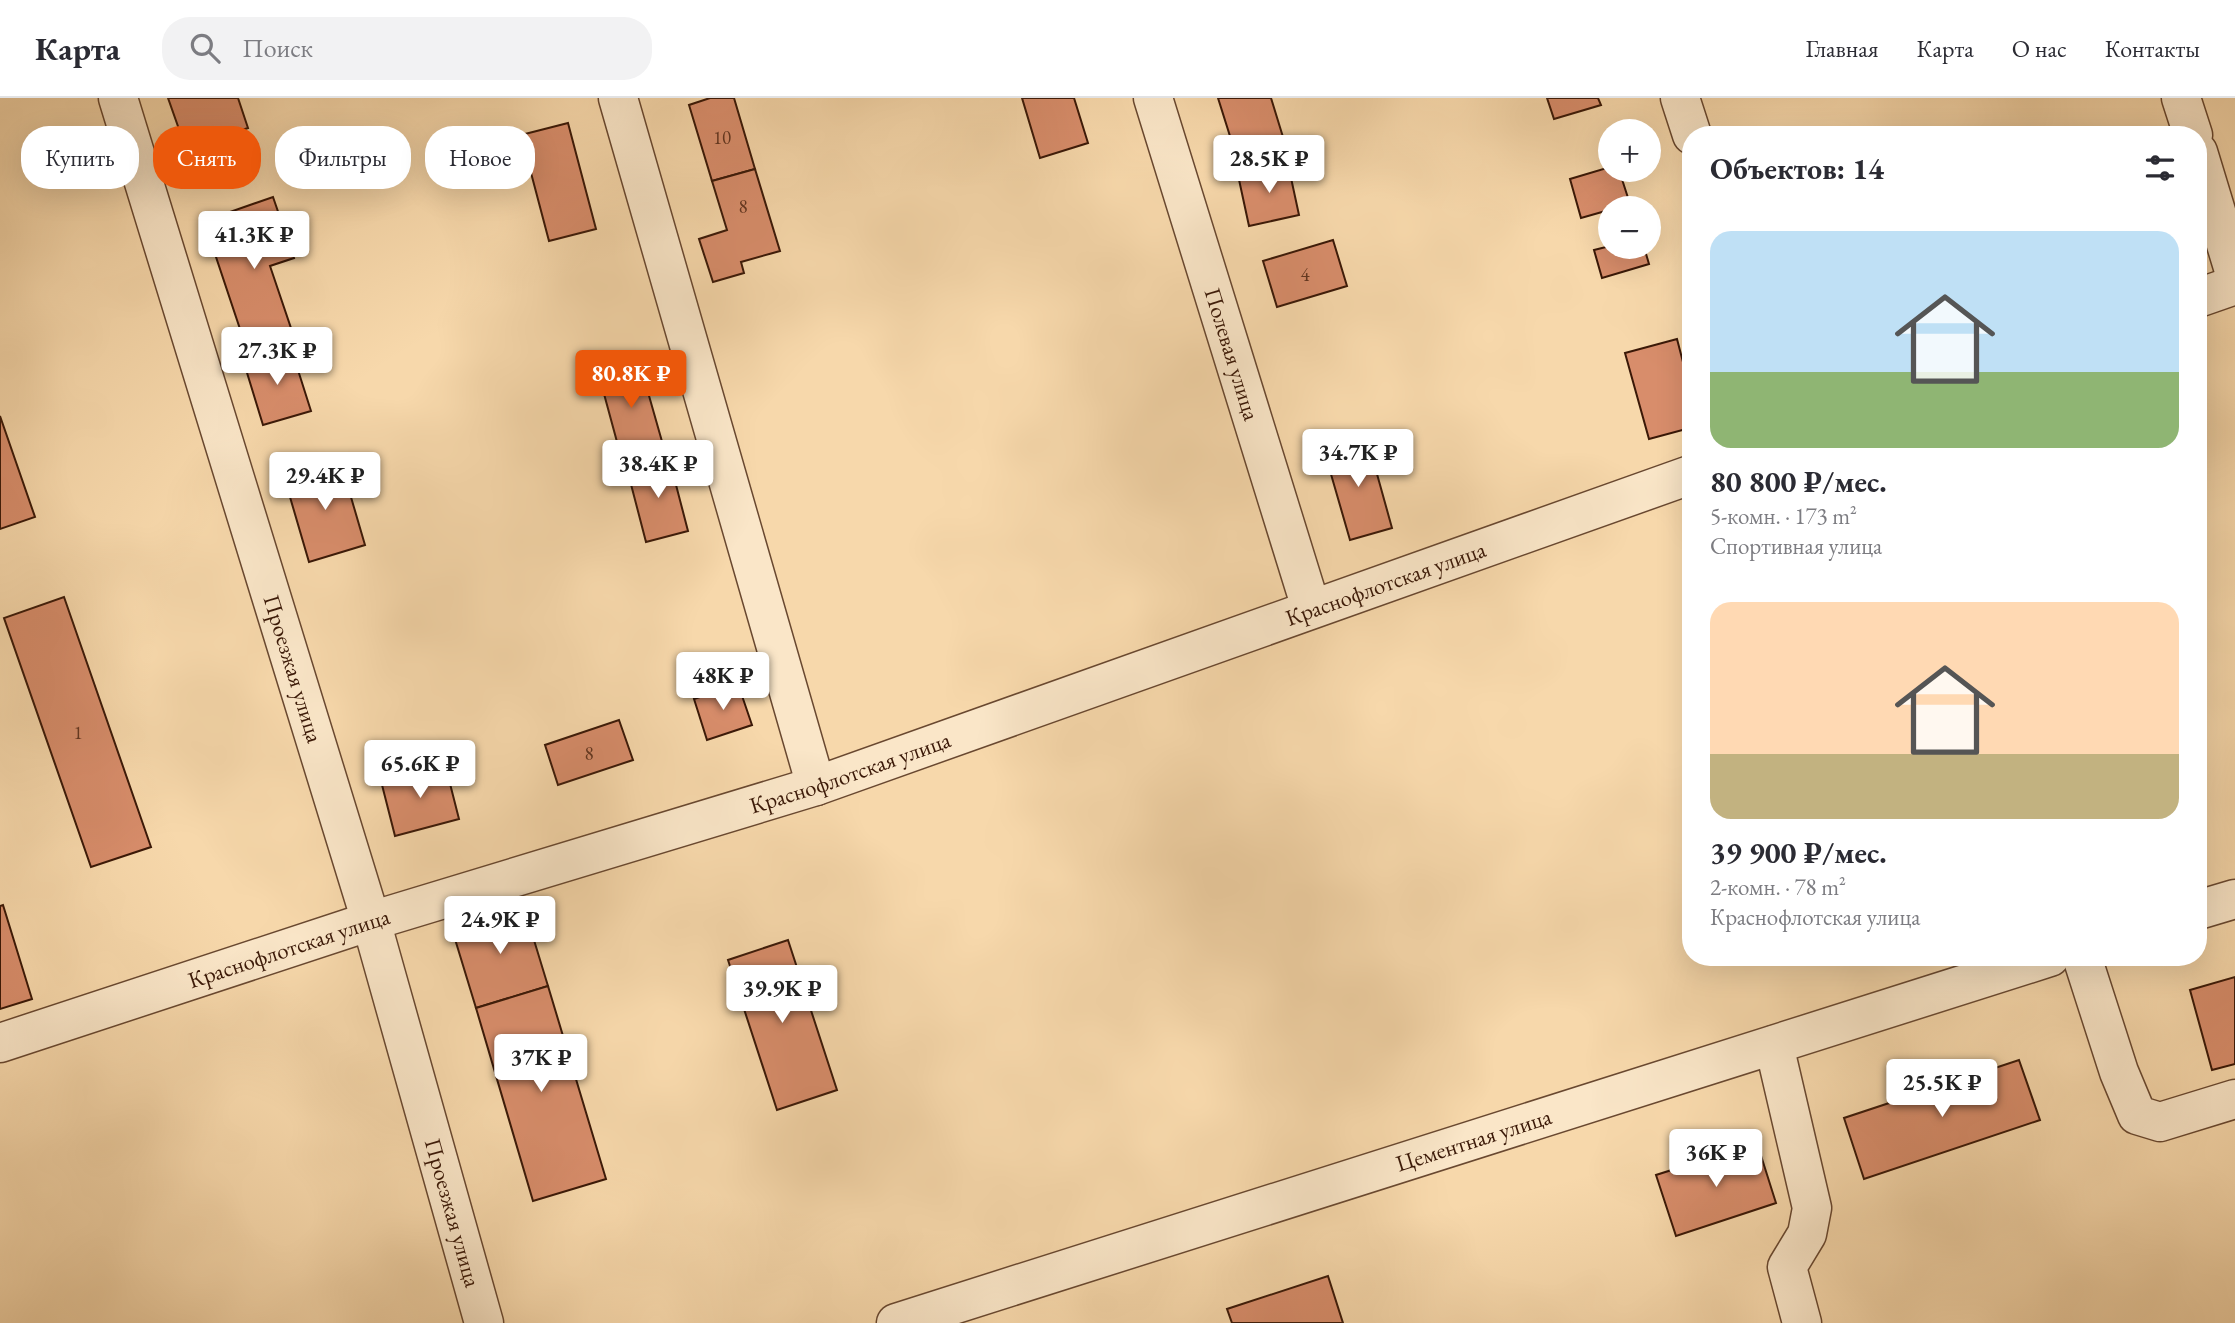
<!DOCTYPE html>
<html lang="ru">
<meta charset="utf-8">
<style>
:root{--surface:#fff;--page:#f2f2f3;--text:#2b2b33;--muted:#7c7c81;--line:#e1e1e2;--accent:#ea580c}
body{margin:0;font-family:"EB Garamond",serif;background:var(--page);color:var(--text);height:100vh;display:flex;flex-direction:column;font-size:26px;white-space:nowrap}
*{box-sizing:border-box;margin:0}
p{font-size:23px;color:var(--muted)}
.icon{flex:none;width:38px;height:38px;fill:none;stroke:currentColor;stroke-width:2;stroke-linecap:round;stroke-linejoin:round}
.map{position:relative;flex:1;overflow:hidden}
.side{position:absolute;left:1682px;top:28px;width:525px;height:840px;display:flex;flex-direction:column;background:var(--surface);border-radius:28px;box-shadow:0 7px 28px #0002}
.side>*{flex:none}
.hud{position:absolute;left:21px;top:28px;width:665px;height:63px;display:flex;gap:14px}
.controls{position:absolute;left:1598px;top:21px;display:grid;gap:14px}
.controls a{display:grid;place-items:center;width:63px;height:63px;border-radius:50%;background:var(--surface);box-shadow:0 7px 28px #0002;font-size:35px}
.price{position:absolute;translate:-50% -60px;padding:0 16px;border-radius:7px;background:#fff;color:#222;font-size:23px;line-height:46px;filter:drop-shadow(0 2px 4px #0008)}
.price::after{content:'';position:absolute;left:50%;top:42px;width:21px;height:16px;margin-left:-10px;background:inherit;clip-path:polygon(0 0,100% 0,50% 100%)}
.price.active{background:var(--accent);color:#fff}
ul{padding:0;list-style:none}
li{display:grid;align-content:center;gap:14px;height:371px;padding:0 28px}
li span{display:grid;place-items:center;height:217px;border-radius:21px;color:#555}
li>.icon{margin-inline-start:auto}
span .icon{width:126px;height:126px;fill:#fffc;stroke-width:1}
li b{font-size:30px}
h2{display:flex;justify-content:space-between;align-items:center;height:84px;padding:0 28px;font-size:30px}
.tag{padding:0 24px;border-radius:28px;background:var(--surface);box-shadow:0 7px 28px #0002;font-size:24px;line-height:63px}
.tag.active{background:var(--accent);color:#fff}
header{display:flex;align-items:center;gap:42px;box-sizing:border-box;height:98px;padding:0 35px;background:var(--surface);border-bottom:2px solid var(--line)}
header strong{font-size:33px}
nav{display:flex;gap:38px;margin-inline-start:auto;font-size:24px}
.search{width:490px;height:63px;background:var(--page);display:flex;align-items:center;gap:18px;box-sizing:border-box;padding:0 24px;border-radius:28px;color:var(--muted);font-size:26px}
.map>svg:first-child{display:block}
.building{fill:#d88d6b;stroke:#3a1807;stroke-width:2}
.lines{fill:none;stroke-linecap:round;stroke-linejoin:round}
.minor-casing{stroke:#694830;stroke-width:41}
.minor{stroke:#fae6c8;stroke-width:38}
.labels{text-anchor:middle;stroke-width:5;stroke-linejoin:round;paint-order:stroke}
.number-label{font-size:19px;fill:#623520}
.street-label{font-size:23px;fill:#3a1807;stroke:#fae6c8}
</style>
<header>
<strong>Карта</strong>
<div class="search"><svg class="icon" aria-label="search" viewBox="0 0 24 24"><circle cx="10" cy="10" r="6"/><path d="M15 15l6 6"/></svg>Поиск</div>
<nav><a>Главная</a><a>Карта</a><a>О нас</a><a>Контакты</a></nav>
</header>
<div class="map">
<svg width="2235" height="1225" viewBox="0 0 2235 1225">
<rect width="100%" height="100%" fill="#f7d8ab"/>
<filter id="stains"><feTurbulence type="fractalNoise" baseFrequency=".00286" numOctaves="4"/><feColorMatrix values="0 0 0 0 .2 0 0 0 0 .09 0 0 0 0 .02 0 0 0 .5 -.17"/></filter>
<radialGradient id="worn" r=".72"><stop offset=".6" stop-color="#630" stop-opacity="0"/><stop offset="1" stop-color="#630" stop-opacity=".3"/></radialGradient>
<g class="building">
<polygon points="168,0 238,0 248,30 186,51"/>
<polygon points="710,0 734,0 755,71 712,83 689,7"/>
<polygon points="1022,0 1074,0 1088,45 1040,60"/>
<polygon points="1218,0 1271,0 1283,39 1235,54"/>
<polygon points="1547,0 1598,0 1601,7 1554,21"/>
<polygon points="568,25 596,131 549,143 521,37"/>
<polygon points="1288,66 1299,117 1249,128 1238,77"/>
<polygon points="1610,69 1610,72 1619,72 1630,106 1581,120 1570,81"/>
<polygon points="755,71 780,153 741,164 744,175 713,184 699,141 727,132 712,83"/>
<polygon points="273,99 294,160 270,168 295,242 249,258 204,123"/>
<polygon points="1333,142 1347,188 1277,209 1263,163"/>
<polygon points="1610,148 1644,149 1649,166 1602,180 1594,152"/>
<polygon points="1677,241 1690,291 1690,330 1649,341 1625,255"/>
<polygon points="291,250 311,313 263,327 244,265"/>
<polygon points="638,259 665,354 623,366 597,270"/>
<polygon points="0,318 35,419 0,431"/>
<polygon points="1367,340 1392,430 1350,442 1324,352"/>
<polygon points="669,360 688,433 646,444 627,371"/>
<polygon points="341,365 365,447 309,464 285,382"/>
<polygon points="64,499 151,749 91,769 4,520"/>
<polygon points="738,586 752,627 707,642 694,601"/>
<polygon points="619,622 633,662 558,687 545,647"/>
<polygon points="445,666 459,721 395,738 381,683"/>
<polygon points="523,806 548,888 476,910 451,828"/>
<polygon points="3,807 32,901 0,911 0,808"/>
<polygon points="788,842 837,992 777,1012 728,862"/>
<polygon points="2235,879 2235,966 2212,972 2190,892"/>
<polygon points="548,888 606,1081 533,1103 476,910"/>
<polygon points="2019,962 2040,1022 1864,1081 1844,1020"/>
<polygon points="1757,1045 1776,1105 1676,1138 1656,1077"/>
<polygon points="1328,1178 1343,1225 1232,1225 1227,1211"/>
</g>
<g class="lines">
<g class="minor-casing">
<g id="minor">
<path id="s1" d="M118,0l253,823 113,402"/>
<polyline points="618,0 816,688"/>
<path id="s2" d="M1153,0l158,510"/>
<polyline points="1680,0 1692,37"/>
<polyline points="2181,0 2193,37"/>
<polyline points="2198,54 2235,176"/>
<polyline points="2198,200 2235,187"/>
<polyline points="2198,812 2235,801"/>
<polyline points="2082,859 2119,974 2137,1017 2160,1024 2235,1001"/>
<path id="s3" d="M0,945l371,-122 445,-135 874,-311"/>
<polyline points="1774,947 1812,1110 1807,1136 1787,1169 1802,1225"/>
<path id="s4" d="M896,1225l1154,-366"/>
</g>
</g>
<use href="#minor" class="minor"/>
</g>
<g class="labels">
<g class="number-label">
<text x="722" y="46">10</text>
<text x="743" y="115">8</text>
<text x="1305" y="183">4</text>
<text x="78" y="641">1</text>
<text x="589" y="662">8</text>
</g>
<g class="street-label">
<text dy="8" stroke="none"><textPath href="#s2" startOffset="268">Полевая улица</textPath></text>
<text dy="8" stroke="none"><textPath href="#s3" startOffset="1460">Краснофлотская улица</textPath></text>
<text dy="8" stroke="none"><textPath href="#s1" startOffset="597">Проезжая улица</textPath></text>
<text dy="8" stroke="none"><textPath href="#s3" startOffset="892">Краснофлотская улица</textPath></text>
<text dy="8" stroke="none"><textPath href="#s3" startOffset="304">Краснофлотская улица</textPath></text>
<text dy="8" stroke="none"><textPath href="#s4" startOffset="606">Цементная улица</textPath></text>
<text dy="8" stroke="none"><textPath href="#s1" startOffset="1164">Проезжая улица</textPath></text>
</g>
</g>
<rect width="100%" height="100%" filter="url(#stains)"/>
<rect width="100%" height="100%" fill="url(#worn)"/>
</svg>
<div class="controls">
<a>+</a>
<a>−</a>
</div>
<b class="price" style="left:1269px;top:97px">28.5K ₽</b>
<b class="price" style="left:254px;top:173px">41.3K ₽</b>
<b class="price" style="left:277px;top:289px">27.3K ₽</b>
<b class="price active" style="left:631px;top:312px">80.8K ₽</b>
<b class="price" style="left:1358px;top:391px">34.7K ₽</b>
<b class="price" style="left:658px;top:402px">38.4K ₽</b>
<b class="price" style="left:325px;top:414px">29.4K ₽</b>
<b class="price" style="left:723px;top:614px">48K ₽</b>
<b class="price" style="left:420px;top:702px">65.6K ₽</b>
<b class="price" style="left:500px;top:858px">24.9K ₽</b>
<b class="price" style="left:782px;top:927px">39.9K ₽</b>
<b class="price" style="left:541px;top:996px">37K ₽</b>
<b class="price" style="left:1942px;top:1021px">25.5K ₽</b>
<b class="price" style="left:1716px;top:1091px">36K ₽</b>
<div class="hud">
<a class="tag">Купить</a>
<a class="tag active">Снять</a>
<a class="tag">Фильтры</a>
<a class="tag">Новое</a>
</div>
<section class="side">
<h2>Объектов: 14<svg class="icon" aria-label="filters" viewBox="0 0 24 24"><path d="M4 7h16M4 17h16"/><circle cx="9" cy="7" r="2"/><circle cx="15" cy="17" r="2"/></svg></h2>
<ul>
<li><span style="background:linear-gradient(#bfe0f5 65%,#8fb573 0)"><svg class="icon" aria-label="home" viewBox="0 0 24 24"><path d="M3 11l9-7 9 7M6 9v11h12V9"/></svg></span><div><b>80 800 ₽/мес.</b><p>5-комн. · 173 m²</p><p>Спортивная улица</p></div></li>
<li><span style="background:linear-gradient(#ffd9b3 70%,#c2b280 0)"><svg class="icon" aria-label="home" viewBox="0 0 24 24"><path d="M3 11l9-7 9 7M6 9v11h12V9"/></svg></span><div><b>39 900 ₽/мес.</b><p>2-комн. · 78 m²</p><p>Краснофлотская улица</p></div></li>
</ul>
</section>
</div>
